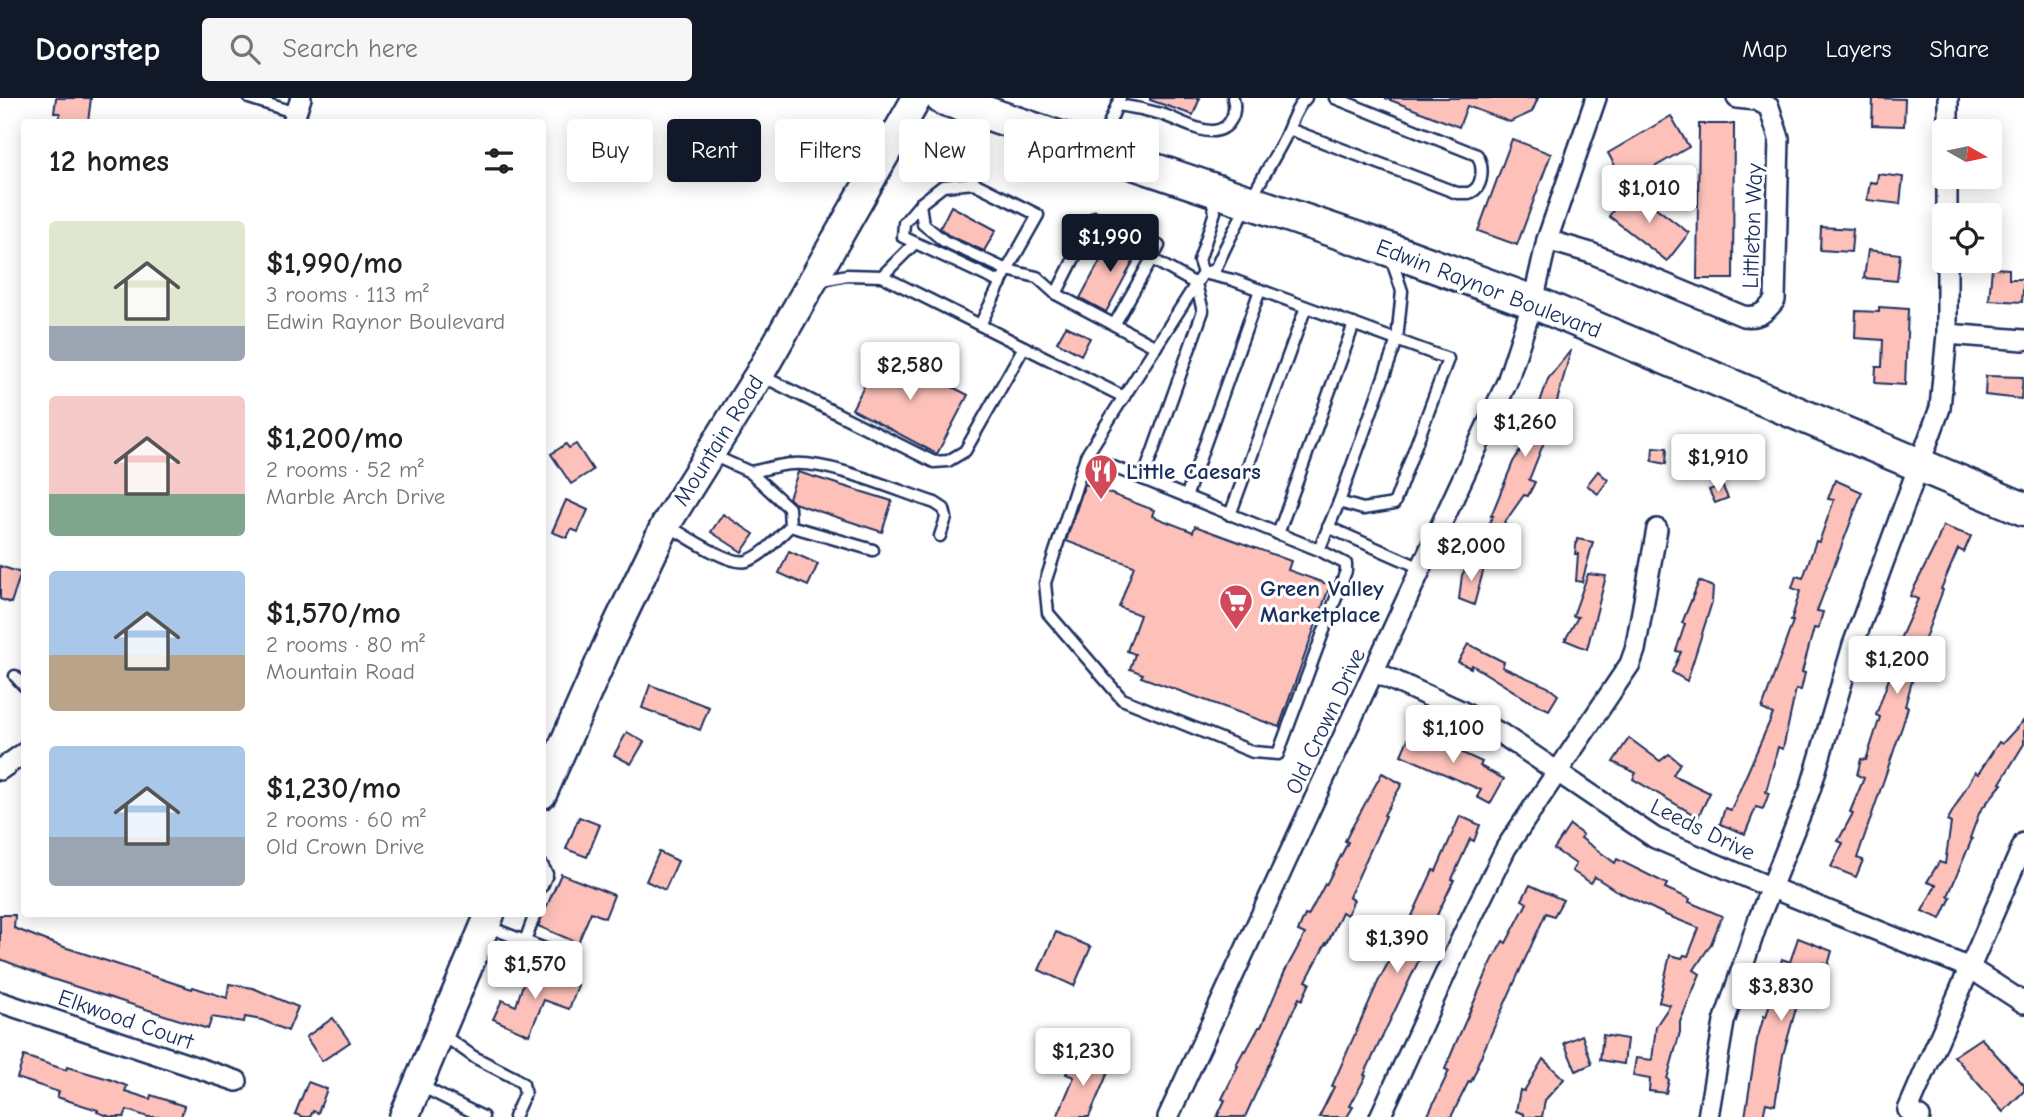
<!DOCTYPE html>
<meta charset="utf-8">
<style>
:root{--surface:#fff;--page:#f6f6f6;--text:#222;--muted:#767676;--accent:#111827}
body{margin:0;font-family:"Comic Neue",sans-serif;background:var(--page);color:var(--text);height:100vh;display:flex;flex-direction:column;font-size:26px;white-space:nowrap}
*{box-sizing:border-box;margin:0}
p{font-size:23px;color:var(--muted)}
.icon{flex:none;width:38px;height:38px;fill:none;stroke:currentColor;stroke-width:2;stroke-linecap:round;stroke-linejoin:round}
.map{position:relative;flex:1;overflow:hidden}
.panel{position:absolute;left:21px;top:21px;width:525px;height:798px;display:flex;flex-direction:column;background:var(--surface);border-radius:7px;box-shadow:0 4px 18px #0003}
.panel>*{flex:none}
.top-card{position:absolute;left:567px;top:21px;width:665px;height:63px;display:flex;gap:14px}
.needle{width:46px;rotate:99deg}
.buttons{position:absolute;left:1932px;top:21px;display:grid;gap:14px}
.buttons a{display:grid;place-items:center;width:70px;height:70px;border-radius:7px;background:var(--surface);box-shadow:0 4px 18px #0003;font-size:35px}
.price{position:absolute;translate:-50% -60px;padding:0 16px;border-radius:7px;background:#fff;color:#222;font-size:23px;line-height:46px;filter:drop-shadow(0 2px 4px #0008)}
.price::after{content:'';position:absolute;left:50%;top:42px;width:21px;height:16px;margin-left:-10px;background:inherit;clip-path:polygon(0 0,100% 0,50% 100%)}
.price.on{background:var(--accent);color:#fff}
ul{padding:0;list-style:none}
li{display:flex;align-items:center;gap:21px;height:175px;padding:0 28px}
li span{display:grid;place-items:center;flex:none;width:196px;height:140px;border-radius:7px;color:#555}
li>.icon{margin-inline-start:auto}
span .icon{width:84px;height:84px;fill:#fffc;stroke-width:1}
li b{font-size:30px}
h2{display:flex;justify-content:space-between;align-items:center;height:84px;padding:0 28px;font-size:30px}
.pill{padding:0 24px;border-radius:7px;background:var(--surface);box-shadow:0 4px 18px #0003;font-size:24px;line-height:63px}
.pill.on{background:var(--accent);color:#fff}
header{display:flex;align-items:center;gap:42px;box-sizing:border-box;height:98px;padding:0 35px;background:var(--accent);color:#fff}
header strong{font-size:33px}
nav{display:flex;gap:38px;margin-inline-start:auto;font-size:24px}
.search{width:490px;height:63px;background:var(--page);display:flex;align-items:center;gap:18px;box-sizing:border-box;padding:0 24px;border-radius:7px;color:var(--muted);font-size:26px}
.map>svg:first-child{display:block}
.building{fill:#fdc1ba;stroke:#1b2f5e;stroke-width:2}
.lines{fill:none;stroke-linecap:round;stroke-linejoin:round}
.service-casing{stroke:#1b2f5e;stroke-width:15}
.minor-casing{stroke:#1b2f5e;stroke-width:24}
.secondary-casing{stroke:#1b2f5e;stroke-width:33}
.primary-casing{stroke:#1b2f5e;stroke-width:37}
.service{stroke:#fff;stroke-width:10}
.minor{stroke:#fff;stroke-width:19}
.secondary{stroke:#fff;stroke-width:28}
.primary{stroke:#fff;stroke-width:32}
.labels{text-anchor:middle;stroke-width:6;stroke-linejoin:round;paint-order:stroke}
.street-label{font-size:23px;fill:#1b2f5e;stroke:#fff}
.poi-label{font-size:23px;font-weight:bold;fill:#1b2f5e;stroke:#fff;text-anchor:start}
</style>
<header>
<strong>Doorstep</strong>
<div class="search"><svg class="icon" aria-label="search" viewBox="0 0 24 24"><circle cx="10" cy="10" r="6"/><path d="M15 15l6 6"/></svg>Search here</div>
<nav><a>Map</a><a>Layers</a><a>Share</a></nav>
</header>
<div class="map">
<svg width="2024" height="1019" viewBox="0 0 2024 1019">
<rect width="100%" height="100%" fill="#fff"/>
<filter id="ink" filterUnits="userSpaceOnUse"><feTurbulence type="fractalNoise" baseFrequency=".0143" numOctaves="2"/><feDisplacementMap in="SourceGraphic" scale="14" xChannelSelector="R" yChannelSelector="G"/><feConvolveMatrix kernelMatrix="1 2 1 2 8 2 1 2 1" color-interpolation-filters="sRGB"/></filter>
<g filter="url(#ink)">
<g class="building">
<polygon points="56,0 91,0 88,24 59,24 60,15 54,15"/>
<polygon points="1150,0 1200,0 1193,17 1150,2"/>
<polygon points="1385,0 1538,0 1532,14 1510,24 1467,8 1459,29"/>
<polygon points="1873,0 1905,1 1904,28 1872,27"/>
<polygon points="1671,18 1689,49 1625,86 1608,55"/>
<polygon points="1699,26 1734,26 1733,181 1697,181"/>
<polygon points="1512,41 1551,56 1517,147 1478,133"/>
<polygon points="1878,76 1903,79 1900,106 1867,102 1870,84 1877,85"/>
<polygon points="1630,90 1689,135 1667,163 1609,118"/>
<polygon points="951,108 996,132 984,153 948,137 940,130"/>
<polygon points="1821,129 1853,131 1851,154 1820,152"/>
<polygon points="1113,139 1139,153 1106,214 1080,200"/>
<polygon points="1868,152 1900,156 1897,183 1864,180"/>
<polygon points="1992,170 2009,171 2009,181 2024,181 2022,204 1989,202"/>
<polygon points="1879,209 1908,211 1905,287 1875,285 1876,269 1882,269 1883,242 1855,240 1856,213 1879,214"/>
<polygon points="1066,228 1090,240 1081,257 1057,244"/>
<polygon points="1571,252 1550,329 1529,382 1535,384 1528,398 1524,397 1505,424 1489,454 1476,447 1493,418 1491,418 1513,364 1530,337 1524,334 1536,316 1548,281"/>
<polygon points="883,253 968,297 937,356 852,311"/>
<polygon points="1986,278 2023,279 2021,301 1985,297"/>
<polygon points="566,346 569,350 576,346 593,372 571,386 551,356"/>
<polygon points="1653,349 1667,350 1666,366 1652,363"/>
<polygon points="1598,373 1608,382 1598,396 1587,387"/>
<polygon points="798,374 892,403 882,434 794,405 789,400"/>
<polygon points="1835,382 1862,394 1817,513 1823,514 1818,531 1814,530 1802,574 1805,575 1801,592 1796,591 1783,651 1778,649 1766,694 1769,695 1763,711 1756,709 1745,736 1720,726 1725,710 1731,712 1773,616 1762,611 1793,523 1791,523 1800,493 1792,490 1796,478 1803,480 1816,443 1819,444 1834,402 1828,401"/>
<polygon points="1085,386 1154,412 1152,418 1193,434 1195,428 1291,463 1288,472 1330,487 1279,629 1141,579 1143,576 1130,571 1135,556 1127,553 1140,517 1119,509 1134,468 1066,443"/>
<polygon points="1722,387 1728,400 1715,405 1709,392"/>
<polygon points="566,402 588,412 578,434 571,431 567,440 552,434"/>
<polygon points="723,416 754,436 742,454 711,434"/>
<polygon points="1943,428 1971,438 1964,454 1958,451 1941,491 1943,492 1922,548 1905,608 1908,609 1903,626 1857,760 1863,762 1856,779 1831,769 1843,745 1838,743 1853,715 1850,714 1864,680 1857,677 1861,661 1866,662 1880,619 1876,617 1897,558 1892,557 1897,540 1900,541 1918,501 1910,498 1936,446"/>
<polygon points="1577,441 1593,444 1582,484 1576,483 1578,456 1575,456"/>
<polygon points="789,453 818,466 808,488 779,475"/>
<polygon points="1470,463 1484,470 1474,507 1459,501 1462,477"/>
<polygon points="0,468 21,475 11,505 0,501"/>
<polygon points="1588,476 1606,478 1587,551 1565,542 1578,519 1573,518"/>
<polygon points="1699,483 1713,489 1712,504 1687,583 1672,574 1681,554 1676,553 1685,526 1682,525"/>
<polygon points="1468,546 1504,564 1502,569 1548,589 1558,597 1549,612 1528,602 1472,567 1471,570 1458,564"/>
<polygon points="650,587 709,609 700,632 642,610"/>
<polygon points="2024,622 2024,646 2000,685 2002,686 1980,713 1970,740 1972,741 1948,798 1951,799 1941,821 1922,813 1936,787 1927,784 1939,764 1945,766 1951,725 1947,723 1975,674 1978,676 1999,644 2002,646"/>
<polygon points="627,634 644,644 631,666 614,657"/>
<polygon points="1411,634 1438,646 1439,644 1482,664 1480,668 1504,681 1490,706 1477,699 1481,692 1401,657"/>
<polygon points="1629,640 1660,663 1669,656 1680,665 1673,677 1710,695 1698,719 1633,681 1636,675 1613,664"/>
<polygon points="1382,675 1402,686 1384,717 1386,718 1349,799 1354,802 1347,817 1342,814 1327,846 1326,845 1306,883 1310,885 1302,902 1299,900 1245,1019 1217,1019 1225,1002 1222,1001 1238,968 1236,967 1244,952 1246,953 1259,929 1261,929 1285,873 1305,836 1298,833 1305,817 1308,818 1325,786 1326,787 1348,744 1345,743 1351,731"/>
<polygon points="1460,718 1480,727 1474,743 1470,741 1452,781 1454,782 1427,838 1430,839 1364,977 1366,978 1350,1008 1353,1009 1347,1019 1319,1019 1334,989 1332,988 1378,884 1407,829 1433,772 1436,773"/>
<polygon points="579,719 600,727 587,759 566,751"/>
<polygon points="1570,727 1583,737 1581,740 1615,765 1617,761 1667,786 1665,790 1690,801 1689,804 1722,818 1711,846 1694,872 1700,876 1680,924 1680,934 1667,981 1669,982 1666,995 1649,993 1650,981 1633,978 1636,960 1652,962 1656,928 1670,907 1659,904 1670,857 1682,860 1684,857 1688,858 1699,830 1666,817 1615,792 1595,779 1591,785 1572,773 1576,766 1554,751"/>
<polygon points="659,754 678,763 665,792 646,783"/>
<polygon points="561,776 614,797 605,820 591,814 578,845 538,828"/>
<polygon points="1530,787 1563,802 1554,818 1546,815 1477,967 1478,968 1471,984 1469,983 1451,1019 1427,1019 1449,973 1445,971 1455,947 1492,863 1503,843 1506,845 1527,805 1522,802"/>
<polygon points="0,817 15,817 14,830 55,846 192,891 193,889 227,900 229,886 253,890 298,909 288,933 262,922 245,919 244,924 212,919 208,931 49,880 0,861"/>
<polygon points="1056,834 1091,849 1074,888 1039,872"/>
<polygon points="1798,840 1832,853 1828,867 1822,865 1815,882 1806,880 1805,886 1803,885 1783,957 1775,1007 1766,1005 1763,1019 1745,1019 1757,942 1764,918 1766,919 1782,861 1790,864"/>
<polygon points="538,873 578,887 569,911 544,902 529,937 493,921 502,902 516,908 526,877 535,880"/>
<polygon points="333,920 350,944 322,963 306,939"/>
<polygon points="1582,937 1592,966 1576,973 1564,945"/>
<polygon points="1603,937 1627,941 1624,966 1600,962"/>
<polygon points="1981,940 2024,987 2024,993 2003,1014 1954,958"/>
<polygon points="1074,957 1109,972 1089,1019 1057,1019 1074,979 1066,976"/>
<polygon points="24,958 66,972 67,969 109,981 127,988 125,993 150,1001 151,997 184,1008 181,1019 148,1019 127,1012 124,1019 111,1019 97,1014 98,1012 57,999 59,994 17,980"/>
<polygon points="1543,961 1564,981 1545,1002 1542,1019 1524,1019 1524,1016 1516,1013 1520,992 1524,993"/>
<polygon points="308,984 327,991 318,1015 313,1013 310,1019 303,1019 295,1016"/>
</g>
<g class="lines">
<g class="service-casing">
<g id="service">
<polyline points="249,0 296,15"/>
<path d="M1118,7c15,2 29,5 43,9 16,5 37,18 53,17 17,-2 23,-19 19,-33"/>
<path d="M1289,31l168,64c0,0 11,0 12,0 15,-5 15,-27 8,-38l-142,-57"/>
<polyline points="1099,49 1120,0"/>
<path d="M1211,97l4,17 -16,49 4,12 12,-3c19,-45 45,-86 68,-129 7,-13 12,-33 23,-43"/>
<polyline points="920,106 923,126 944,143 1007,172 980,227"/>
<polyline points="882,178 915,145"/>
<polyline points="818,183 847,177 882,178 1124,299"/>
<polyline points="1001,185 903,139 904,125 920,106 943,88 974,85 1038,117 1007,172 1037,179 1056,196"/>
<polyline points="1114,227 1159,148 1095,119 1056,196 1156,249"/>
<polyline points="762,278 934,364 948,363 965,353 1024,249"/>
<polyline points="1086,358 1045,485 1048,515 1122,601 1253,654 1278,656 1346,473 1346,466 1319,452 1086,358 1203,175 1233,182 1448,261 1394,406 1363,411 1339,404 1319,452"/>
<path d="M750,374c14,-2 29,-8 43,-8 37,-3 105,27 142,39l9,6 2,9 -6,18"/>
<polyline points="1143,381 1203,213 1196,186 1152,161"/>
<polyline points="1186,399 1260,192"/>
<polyline points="1339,404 1397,242 1402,193 1390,157"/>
<polyline points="1230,417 1306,209"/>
<path d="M667,427c16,9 62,41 80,36 17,-6 30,-22 43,-35l-1,-18 -39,-36 -38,-17"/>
<polyline points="790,428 873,452"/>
<polyline points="1328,429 1421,470"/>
<polyline points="1278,436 1354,226"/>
<polyline points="15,578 24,588"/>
<polyline points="542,767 547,776 542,788"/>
<polyline points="489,829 563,858"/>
<polyline points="525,843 535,816"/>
<polyline points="443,937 474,959 515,980 523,986 525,995 514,1019"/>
<polyline points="421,988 483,1019"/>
</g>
</g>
<g class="minor-casing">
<g id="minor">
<polyline points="293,24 301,0"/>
<polyline points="1948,33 1948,0"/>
<polyline points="1947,79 1947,117"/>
<path d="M1547,142l44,13 152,63c16,2 22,-3 32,-16l4,-162 -10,-31 -13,-7 -19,-2"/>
<polyline points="1947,236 2024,242"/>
<polyline points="1375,574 1461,613 1503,637 1655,740 1772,790 1970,870 2024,905"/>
<polyline points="0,672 24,655"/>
<polyline points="0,904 237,983"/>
<polyline points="1168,1019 1507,284 1533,204 1547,142 1596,0"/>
<polyline points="1380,1019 1464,835 1506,750 1630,566 1635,552 1657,431"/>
<polyline points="1708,1019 1724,924 1759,820 1810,692 1853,547 1940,310 1947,236 1947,163"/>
<polyline points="1920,1019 1908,1012 2024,745"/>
</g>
</g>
<g class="secondary-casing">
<g id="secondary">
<polyline points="542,696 608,547 666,426 759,277 917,0"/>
<polyline points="404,1019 490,816"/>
</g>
</g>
<g class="primary-casing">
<polyline id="primary" points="942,0 1388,151 1533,204 2024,411"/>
</g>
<use href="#service" class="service"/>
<use href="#minor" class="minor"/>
<use href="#secondary" class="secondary"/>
<use href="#primary" class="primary"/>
</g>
</g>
<defs>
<g id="restaurant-pin" transform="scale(1.75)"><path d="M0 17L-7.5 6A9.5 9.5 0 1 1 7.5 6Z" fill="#d1495b" stroke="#fff"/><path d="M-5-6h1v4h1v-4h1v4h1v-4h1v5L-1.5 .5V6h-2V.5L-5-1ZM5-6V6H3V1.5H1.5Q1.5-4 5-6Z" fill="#fff"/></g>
<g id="supermarket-pin" transform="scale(1.75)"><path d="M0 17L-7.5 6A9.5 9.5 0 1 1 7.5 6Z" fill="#d1495b" stroke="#fff"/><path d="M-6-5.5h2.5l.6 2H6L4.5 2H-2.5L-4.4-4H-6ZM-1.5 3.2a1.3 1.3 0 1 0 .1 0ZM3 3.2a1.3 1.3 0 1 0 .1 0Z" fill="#fff"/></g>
</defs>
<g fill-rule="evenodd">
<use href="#restaurant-pin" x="1101" y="373"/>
<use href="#supermarket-pin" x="1236" y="503"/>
</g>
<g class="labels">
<g class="street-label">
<text transform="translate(1752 128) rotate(-88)" y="8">Littleton Way</text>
<text transform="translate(1489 190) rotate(21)" y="8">Edwin Raynor Boulevard</text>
<text transform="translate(718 342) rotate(-58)" y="8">Mountain Road</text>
<text transform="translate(1325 623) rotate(-65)" y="8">Old Crown Drive</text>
<text transform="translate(1703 731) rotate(26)" y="8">Leeds Drive</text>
<text transform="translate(126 921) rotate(19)" y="8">Elkwood Court</text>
</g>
<g class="poi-label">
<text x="1126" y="381">Little Caesars</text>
<text x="1260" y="498">Green Valley<tspan x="1260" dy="26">Marketplace</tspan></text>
</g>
</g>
</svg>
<div class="buttons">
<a><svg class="needle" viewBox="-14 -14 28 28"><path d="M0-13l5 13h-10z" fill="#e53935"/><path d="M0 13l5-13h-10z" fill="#767676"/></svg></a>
<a><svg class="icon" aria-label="locate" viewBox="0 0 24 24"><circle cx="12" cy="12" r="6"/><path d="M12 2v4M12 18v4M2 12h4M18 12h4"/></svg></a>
</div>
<b class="price" style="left:1649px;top:127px">$1,010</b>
<b class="price on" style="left:1110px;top:176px">$1,990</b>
<b class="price" style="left:910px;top:304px">$2,580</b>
<b class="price" style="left:1525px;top:361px">$1,260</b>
<b class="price" style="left:1718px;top:396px">$1,910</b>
<b class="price" style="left:1471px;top:485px">$2,000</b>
<b class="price" style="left:1897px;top:598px">$1,200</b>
<b class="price" style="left:1453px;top:667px">$1,100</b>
<b class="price" style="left:1397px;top:877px">$1,390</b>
<b class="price" style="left:535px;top:903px">$1,570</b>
<b class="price" style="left:1781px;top:925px">$3,830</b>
<b class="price" style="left:1083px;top:990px">$1,230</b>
<div class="top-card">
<a class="pill">Buy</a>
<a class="pill on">Rent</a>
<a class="pill">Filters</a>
<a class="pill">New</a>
<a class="pill">Apartment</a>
</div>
<section class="panel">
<h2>12 homes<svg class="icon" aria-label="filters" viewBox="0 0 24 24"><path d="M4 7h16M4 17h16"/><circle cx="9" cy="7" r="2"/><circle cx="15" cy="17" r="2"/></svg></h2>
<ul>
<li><span style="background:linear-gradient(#dfe7d0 75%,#9aa5b1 0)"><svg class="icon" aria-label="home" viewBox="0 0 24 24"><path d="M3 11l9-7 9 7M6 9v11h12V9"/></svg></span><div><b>$1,990/mo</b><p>3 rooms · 113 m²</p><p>Edwin Raynor Boulevard</p></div></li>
<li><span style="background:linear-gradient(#f6c9c9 70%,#7fa58c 0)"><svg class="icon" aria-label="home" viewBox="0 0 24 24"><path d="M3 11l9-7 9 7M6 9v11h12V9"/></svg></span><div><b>$1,200/mo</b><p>2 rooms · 52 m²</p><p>Marble Arch Drive</p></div></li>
<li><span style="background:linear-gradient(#a9c7e8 60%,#b9a48a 0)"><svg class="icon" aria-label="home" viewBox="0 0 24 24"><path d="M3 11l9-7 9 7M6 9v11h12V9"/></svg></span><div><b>$1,570/mo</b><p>2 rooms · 80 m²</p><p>Mountain Road</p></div></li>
<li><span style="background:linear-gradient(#a9c7e8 65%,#9aa5b1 0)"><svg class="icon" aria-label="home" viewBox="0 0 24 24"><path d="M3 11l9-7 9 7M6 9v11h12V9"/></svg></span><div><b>$1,230/mo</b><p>2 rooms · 60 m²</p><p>Old Crown Drive</p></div></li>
</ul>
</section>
</div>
